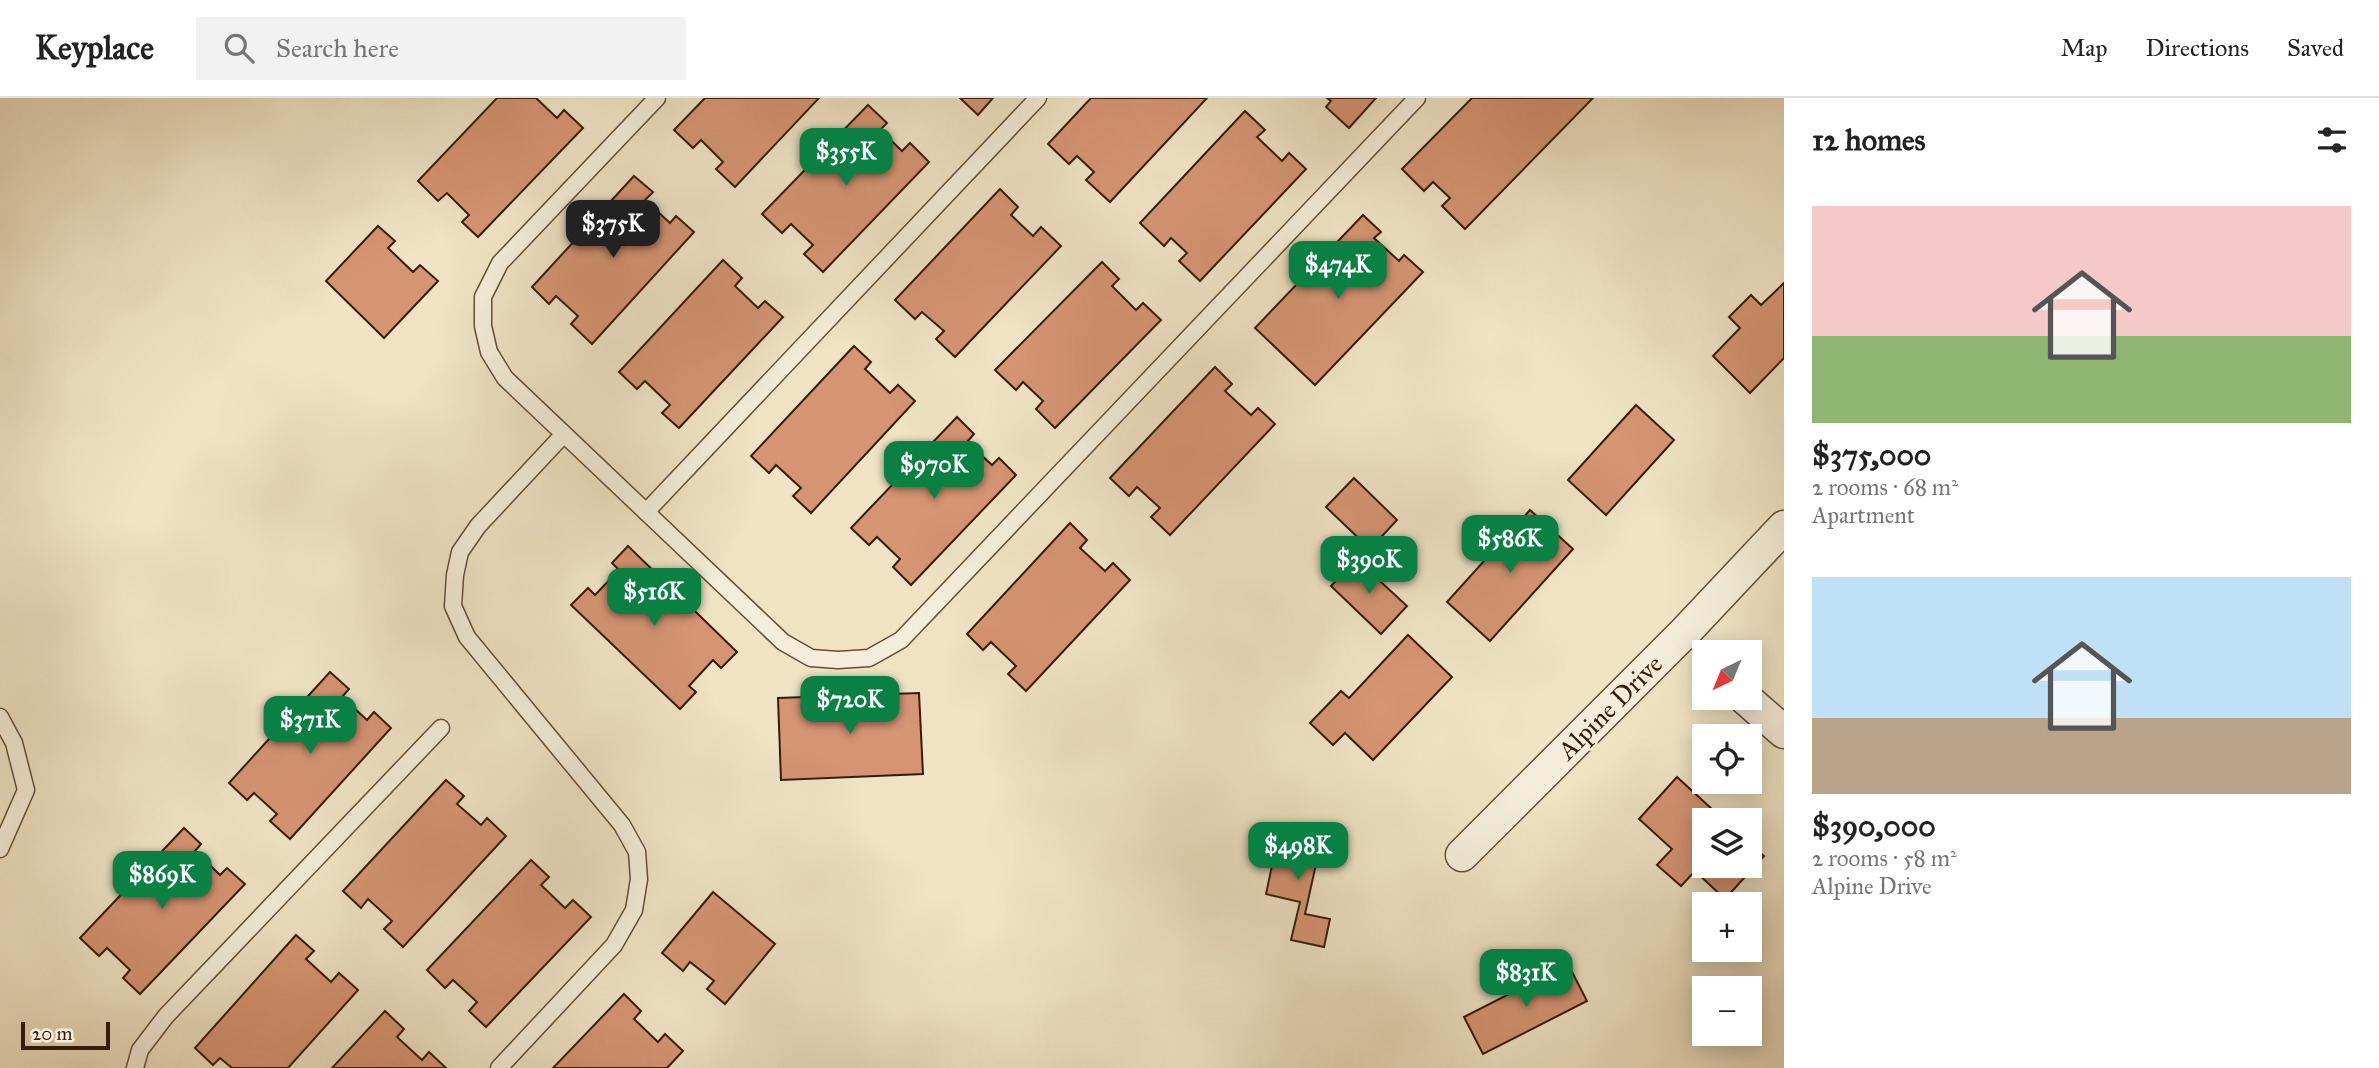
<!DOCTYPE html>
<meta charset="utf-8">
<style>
:root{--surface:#fff;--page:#f2f2f2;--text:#222;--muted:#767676;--line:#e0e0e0;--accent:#0b8043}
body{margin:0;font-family:"IM FELL Great Primer",serif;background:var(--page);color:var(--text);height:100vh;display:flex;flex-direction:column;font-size:26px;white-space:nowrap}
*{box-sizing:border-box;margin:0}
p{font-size:23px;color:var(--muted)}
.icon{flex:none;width:38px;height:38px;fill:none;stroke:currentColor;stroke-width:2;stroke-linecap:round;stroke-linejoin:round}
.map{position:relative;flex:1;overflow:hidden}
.sheet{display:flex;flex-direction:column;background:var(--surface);width:595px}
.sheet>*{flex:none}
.needle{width:46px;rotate:223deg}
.controls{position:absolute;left:1692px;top:542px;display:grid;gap:14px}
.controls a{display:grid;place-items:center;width:70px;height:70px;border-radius:0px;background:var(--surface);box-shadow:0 4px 18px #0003;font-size:35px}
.scale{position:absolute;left:21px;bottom:18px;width:89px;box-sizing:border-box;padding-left:7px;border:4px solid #361d08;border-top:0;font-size:19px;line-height:24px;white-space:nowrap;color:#361d08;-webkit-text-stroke:5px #f5edd9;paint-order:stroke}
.price{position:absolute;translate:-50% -60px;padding:0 16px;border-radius:14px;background:var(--accent);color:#fff;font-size:23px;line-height:46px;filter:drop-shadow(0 2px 4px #0008)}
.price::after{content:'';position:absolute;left:50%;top:42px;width:21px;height:16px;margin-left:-10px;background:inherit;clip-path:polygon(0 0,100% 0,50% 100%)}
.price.selected{background:#222;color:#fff}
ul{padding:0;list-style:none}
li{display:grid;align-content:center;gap:14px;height:371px;padding:0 28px}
li span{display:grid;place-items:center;height:217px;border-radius:0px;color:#555}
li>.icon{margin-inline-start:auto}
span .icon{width:126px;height:126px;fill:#fffc;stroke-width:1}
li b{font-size:30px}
h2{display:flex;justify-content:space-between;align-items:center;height:84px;padding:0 28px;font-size:30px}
header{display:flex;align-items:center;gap:42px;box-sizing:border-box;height:98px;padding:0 35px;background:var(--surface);border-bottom:2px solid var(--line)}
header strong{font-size:33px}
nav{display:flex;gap:38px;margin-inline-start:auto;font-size:24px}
.search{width:490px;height:63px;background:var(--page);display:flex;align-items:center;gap:18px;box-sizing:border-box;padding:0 24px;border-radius:0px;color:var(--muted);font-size:26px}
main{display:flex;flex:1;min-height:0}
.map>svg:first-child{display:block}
.building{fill:#d59474;stroke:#361d08;stroke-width:2}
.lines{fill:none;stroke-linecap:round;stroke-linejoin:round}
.service-casing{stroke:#644e37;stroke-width:19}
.minor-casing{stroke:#644e37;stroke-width:35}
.service{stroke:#f5edd9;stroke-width:16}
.minor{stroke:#f5edd9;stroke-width:32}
.labels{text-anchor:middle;stroke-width:5;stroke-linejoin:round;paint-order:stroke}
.street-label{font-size:26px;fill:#361d08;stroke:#f5edd9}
</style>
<header>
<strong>Keyplace</strong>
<div class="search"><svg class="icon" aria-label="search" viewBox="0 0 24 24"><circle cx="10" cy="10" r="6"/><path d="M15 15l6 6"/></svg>Search here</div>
<nav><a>Map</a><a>Directions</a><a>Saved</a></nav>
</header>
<main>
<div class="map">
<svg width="1784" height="970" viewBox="0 0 1784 970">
<rect width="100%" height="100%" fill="#efe3c4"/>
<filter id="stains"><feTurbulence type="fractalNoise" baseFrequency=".00286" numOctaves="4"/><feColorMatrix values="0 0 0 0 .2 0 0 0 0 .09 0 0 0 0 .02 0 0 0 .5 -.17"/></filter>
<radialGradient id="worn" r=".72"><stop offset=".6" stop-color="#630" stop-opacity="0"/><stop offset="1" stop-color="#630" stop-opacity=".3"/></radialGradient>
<g class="building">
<polygon points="497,0 536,0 557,20 564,12 583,30 478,139 462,124 469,117 447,95 438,103 418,83"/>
<polygon points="705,0 819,0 735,89 716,71 723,64 701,42 693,50 674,32"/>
<polygon points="960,0 993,0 978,17"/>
<polygon points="1091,0 1207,0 1110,104 1086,82 1094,74 1077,58 1069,66 1048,46"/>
<polygon points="1327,0 1376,0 1349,30 1326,9 1331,3"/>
<polygon points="1472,0 1593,0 1465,131 1442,108 1450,100 1433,84 1424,93 1402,71"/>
<polygon points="868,7 887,25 880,32 902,53 910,45 929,64 823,174 804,156 813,147 791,126 782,135 762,116"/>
<polygon points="1245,13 1265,32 1257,39 1282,63 1289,55 1306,71 1200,183 1179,163 1187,155 1171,140 1164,148 1140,125"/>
<polygon points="634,78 653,94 645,102 670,125 676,118 694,134 592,246 571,226 578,218 556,198 549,206 532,189"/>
<polygon points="1000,91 1018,109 1011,117 1033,138 1041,129 1061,148 955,259 936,241 944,233 922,214 915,221 895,202"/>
<polygon points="1363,117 1381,134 1374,140 1399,163 1404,157 1423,174 1315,287 1255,230"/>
<polygon points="378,128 395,143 388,150 413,174 420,167 438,183 384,240 326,183"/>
<polygon points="723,162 742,180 735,188 758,210 765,203 783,219 679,330 662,315 670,307 645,283 637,291 619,274"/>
<polygon points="1102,164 1119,181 1112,188 1136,212 1143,205 1161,222 1055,330 1036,311 1043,303 1023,284 1016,292 995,272"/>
<polygon points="1784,185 1784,260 1750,295 1713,258 1740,230 1729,219 1751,197 1761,207"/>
<polygon points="854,248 871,264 865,271 890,295 898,287 915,303 811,415 793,398 801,390 776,367 769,375 751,358"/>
<polygon points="1215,269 1232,286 1225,293 1251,317 1258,310 1275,326 1170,437 1151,419 1160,410 1137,389 1129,398 1110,380"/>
<polygon points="1636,307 1674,342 1606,417 1568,382"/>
<polygon points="957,319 974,336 967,344 992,367 999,360 1016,377 911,487 893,469 900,461 877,439 869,447 851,430"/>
<polygon points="1354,380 1397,422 1370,451 1326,409"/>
<polygon points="1530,412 1573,451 1490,543 1447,504"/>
<polygon points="1070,425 1087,442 1080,450 1105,473 1113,465 1130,482 1026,593 1008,576 1016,568 991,544 983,552 967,536"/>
<polygon points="628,448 737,554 721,570 713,562 689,588 696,594 680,611 571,507 588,490 595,497 619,472 612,465"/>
<polygon points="1356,461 1407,508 1381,536 1331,488"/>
<polygon points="1408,537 1452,579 1373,662 1345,635 1333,647 1310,625 1341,593 1349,600"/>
<polygon points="330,574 349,591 342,599 367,622 374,614 391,630 290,741 270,723 277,716 254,695 247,702 229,685"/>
<polygon points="919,595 923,676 781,682 778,600"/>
<polygon points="1677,679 1725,723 1704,723 1704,768 1750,768 1750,745 1764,758 1725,801 1695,773 1681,788 1657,767 1672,751 1639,721"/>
<polygon points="446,682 464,698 457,706 481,727 487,720 506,738 403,849 384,831 392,823 368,801 361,810 343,793"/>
<polygon points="184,730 201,746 195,753 220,777 227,770 245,786 140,896 123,880 130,872 107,850 99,858 80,840"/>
<polygon points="1280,730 1322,739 1305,816 1330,821 1324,849 1291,842 1300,804 1266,796"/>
<polygon points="531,762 549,779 541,787 565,810 573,802 591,819 486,929 469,913 477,904 453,882 445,890 427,872"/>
<polygon points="713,794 775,846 725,906 707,891 714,883 690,864 683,873 662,855"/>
<polygon points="296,837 314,853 306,861 331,884 339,875 358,892 288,970 232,970 220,960 213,967 195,950"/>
<polygon points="1568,866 1587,903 1483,956 1464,919"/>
<polygon points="624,896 641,913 634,921 658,944 665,936 683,953 667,970 553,970"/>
<polygon points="385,913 404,931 397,939 422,962 429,954 446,970 332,970"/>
</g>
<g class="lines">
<g class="service-casing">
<g id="service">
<polyline points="657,0 500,165 483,199 483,228 489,254 505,280 783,544 811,560 838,562 869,560 901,542 1417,0"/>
<polyline points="646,414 1038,0"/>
<polyline points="0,619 14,645 26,692 0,751"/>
<polyline points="135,970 140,952 166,918 441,630"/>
<polyline points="499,970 614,847 634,812 639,781 637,754 622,727 467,539 453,508 455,477 460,454 478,428 564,336"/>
</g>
</g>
<g class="minor-casing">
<g id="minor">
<polyline points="1745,600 1784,634"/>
<polyline points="1462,757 1686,533 1784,429"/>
</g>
</g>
<use href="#service" class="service"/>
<use href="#minor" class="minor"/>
</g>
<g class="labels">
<g class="street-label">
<text transform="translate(1610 609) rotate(-45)" y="9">Alpine Drive</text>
</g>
</g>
<rect width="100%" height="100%" filter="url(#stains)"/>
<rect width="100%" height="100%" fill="url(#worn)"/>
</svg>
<div class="controls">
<a><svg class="needle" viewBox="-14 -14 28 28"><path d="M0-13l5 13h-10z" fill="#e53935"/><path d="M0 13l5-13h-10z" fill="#767676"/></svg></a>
<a><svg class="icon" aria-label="locate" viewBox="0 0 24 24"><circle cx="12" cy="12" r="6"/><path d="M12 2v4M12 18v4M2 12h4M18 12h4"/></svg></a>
<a><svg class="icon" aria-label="layers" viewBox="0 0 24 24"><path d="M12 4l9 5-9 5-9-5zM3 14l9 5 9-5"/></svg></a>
<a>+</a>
<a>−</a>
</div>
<div class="scale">20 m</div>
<b class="price" style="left:846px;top:90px">$355K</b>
<b class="price selected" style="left:613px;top:162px">$375K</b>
<b class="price" style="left:1338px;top:203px">$474K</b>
<b class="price" style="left:934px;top:403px">$970K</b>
<b class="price" style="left:1510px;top:477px">$586K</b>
<b class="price" style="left:1369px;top:498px">$390K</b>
<b class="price" style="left:654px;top:530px">$516K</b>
<b class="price" style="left:850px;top:638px">$720K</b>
<b class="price" style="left:310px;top:658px">$371K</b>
<b class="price" style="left:1298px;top:784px">$498K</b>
<b class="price" style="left:162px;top:813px">$869K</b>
<b class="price" style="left:1526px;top:911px">$831K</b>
</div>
<section class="sheet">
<h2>12 homes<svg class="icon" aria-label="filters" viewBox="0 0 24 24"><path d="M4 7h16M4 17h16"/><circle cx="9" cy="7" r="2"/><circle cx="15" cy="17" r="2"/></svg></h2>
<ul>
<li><span style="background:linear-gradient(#f6c9c9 60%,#8fb573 0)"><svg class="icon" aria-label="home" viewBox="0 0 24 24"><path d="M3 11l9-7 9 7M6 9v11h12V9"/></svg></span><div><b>$375,000</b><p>2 rooms · 68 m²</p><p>Apartment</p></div></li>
<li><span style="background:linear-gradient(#bfe0f5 65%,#b9a48a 0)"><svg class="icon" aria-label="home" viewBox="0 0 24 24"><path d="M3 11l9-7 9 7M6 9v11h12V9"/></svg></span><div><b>$390,000</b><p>2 rooms · 58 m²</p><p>Alpine Drive</p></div></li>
</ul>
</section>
</main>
